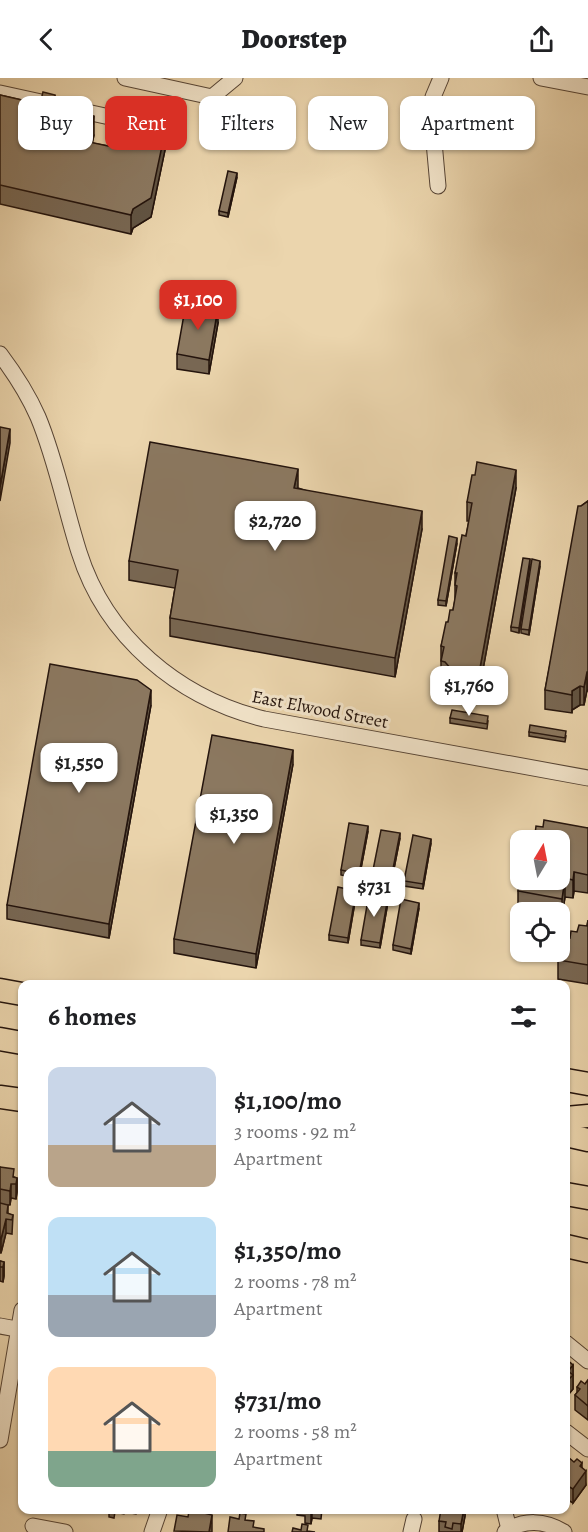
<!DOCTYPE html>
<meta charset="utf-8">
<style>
:root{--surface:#fff;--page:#f2f2f2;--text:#202124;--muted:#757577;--accent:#d93025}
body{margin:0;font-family:Alegreya,serif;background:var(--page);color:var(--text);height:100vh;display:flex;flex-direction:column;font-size:22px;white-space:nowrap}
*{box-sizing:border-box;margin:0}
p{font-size:20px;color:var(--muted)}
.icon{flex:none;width:33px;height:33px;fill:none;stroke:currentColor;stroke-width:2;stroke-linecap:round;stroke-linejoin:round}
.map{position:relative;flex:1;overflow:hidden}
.sheet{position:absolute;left:18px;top:902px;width:552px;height:534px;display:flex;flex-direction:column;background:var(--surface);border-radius:12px;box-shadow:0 2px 4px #0004}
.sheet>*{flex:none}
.hud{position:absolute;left:18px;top:18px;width:552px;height:54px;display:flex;gap:12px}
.needle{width:39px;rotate:10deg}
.controls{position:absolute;left:510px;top:752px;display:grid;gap:12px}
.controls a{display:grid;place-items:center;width:60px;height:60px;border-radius:12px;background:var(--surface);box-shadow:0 2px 4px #0004;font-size:30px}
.price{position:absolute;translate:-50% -51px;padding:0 14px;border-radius:12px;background:#fff;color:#222;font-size:20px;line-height:39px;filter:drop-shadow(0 2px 3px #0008)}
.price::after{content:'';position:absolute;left:50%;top:36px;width:18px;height:14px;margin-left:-9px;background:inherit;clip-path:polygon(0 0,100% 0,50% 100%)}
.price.active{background:var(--accent);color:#fff}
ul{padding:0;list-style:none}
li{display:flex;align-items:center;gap:18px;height:150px;padding:0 30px}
li span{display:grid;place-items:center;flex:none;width:168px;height:120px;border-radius:12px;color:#555}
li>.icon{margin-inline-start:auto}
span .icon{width:72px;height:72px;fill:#fffc;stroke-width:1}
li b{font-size:26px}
h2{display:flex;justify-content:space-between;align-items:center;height:72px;padding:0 30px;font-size:26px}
.tag{padding:0 21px;border-radius:12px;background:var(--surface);box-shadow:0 2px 4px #0004;font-size:21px;line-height:54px}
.tag.active{background:var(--accent);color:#fff}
header{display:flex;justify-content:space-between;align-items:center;height:78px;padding:0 30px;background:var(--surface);font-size:27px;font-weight:800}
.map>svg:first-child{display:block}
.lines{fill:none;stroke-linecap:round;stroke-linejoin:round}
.minor-casing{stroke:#564435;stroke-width:17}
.highway-casing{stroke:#24140d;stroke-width:25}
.minor{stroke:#f2e4ca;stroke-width:15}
.highway{stroke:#ebd5ad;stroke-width:22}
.wall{fill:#786753;stroke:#24140d;stroke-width:1.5}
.shaded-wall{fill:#615443;stroke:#24140d;stroke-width:1.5}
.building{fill:#8b7860;stroke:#24140d;stroke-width:1.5}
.labels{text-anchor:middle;stroke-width:6;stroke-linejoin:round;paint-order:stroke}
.street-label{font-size:18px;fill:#24140d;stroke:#f2e4ca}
</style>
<header><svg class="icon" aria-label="back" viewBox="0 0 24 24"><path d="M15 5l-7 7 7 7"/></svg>Doorstep<svg class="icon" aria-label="share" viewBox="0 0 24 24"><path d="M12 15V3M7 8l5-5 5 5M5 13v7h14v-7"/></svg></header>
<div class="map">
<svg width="588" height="1454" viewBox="0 0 588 1454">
<rect width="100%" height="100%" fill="#ebd5ad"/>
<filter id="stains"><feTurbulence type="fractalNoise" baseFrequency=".00333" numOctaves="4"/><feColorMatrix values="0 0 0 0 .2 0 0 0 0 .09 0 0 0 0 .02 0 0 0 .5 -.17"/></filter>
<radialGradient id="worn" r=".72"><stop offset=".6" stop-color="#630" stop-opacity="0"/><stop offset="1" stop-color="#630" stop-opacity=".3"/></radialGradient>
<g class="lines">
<g class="minor-casing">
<g id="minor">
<polyline points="125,0 212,19 235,0"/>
<polyline points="541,0 588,9"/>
<polyline points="0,15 160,50"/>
<polyline points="438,108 433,53 433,19 441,0"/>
<path d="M0,276c15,20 28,40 38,63 18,43 27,91 41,135 27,86 100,146 185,167l324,59"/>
<polyline points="0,1248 22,1252"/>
<polyline points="566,1265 588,1283"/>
<polyline points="566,1354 588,1371"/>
<polyline points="0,1362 22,1232"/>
<polyline points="504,1431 509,1451"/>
<polyline points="33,1448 65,1454"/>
<polyline points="152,1454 160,1431"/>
<polyline points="411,1454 414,1441"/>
<path d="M505,1454c18,-13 40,-12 59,0"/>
</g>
</g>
<g class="highway-casing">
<g id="highway">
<polyline points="0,912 22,916"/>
<polyline points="0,961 22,965"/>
<polyline points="566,1002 588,1006"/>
<polyline points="0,1019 22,1022"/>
<polyline points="566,1040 588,1038"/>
<polyline points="566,1057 588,1062"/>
<polyline points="566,1116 588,1120"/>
<polyline points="566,1168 588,1173"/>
</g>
</g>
<use href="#minor" class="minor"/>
<use href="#highway" class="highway"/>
</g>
<g class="wall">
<polygon points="0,17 55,30 94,57 92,65 118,70 165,72 151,139 133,150 131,156 0,126"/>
<polygon points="237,99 228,139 219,137 219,133"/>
<polygon points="218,245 209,296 177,291 177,276"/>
<polygon points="298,410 422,451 395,599 170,558 170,540 175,510 129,502 129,483"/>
<polygon points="516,410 478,619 450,614 450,609 445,602 441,602 441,568 448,544 453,532 455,522 455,495 466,458 469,443 467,443 467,424"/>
<polygon points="588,423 588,613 587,612 584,627 580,627 572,632 572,635 545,631 545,612 581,428"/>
<polygon points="457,465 446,528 438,527 438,522"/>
<polygon points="530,486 519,555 511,553 511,549"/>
<polygon points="540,488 529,557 521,555 521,551"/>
<polygon points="151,627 109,860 7,841 7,827"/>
<polygon points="450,640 488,643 487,651 450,645"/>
<polygon points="529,654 566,658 565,664 529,658"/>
<polygon points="293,686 256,890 174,875 174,861"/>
<polygon points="543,749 588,750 588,815 574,813 573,820 565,819 562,839 560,839 560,834 531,834 518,832 518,813 535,756"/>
<polygon points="368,753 359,801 341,797 341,792"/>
<polygon points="400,760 391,806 372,802 372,797"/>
<polygon points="431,765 423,811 404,808 404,803"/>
<polygon points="356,818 348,865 329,862 329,857"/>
<polygon points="388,824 380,870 361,867 361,862"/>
<polygon points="419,830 411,876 393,872 393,867"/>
<polygon points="588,842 588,906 558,901 558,882 570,860 587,848"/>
<polygon points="0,1089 14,1099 17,1100 17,1114 16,1121 11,1120 10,1127 8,1127 8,1136 13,1137 12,1156 6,1155 1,1175 0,1175"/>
<polygon points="0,1183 4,1184 4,1198 3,1204 0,1203"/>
<polygon points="566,1281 573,1287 573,1311 568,1317 566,1314"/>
<polygon points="588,1302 588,1342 575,1332 575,1317 577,1315 577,1309 585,1306"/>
<polygon points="566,1382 582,1390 586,1407 573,1425 566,1421"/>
<polygon points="102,1431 137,1431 136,1436 125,1434 124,1436 115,1434 114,1440 109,1439 109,1432"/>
<polygon points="243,1431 249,1431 249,1434 243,1433"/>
<polygon points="297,1431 322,1431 321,1441 312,1440 311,1446 305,1445 305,1438 297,1437"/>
<polygon points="465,1431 465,1438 462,1454 439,1454 439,1443"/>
</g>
<g class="shaded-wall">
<polygon points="55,17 55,35 52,29"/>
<polygon points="94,38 94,57 89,82 89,64"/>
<polygon points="165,54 165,72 151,139 133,150 131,156 131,137 133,131"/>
<polygon points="237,95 237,99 228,139 228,135"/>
<polygon points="218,230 218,245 209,296 209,282"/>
<polygon points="10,351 10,365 0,423 0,409"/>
<polygon points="298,391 298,409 294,428 294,410"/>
<polygon points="516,392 516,410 478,619 478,601"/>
<polygon points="422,433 422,451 395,599 395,580"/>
<polygon points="457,460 457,465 446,528 446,523"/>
<polygon points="530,481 530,486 519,555 519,550"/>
<polygon points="540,483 540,488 529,557 529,552"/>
<polygon points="587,594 587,612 584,627 584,609"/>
<polygon points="580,608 580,627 572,632 572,635 572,613"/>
<polygon points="151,612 151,627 109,860 109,846"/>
<polygon points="293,672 293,686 256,890 256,876"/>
<polygon points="368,748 368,753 359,801 359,796"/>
<polygon points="400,755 400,760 391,806 391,801"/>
<polygon points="431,761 431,765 423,811 423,806"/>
<polygon points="574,794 574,813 573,820 573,802"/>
<polygon points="565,800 565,819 562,839 562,821"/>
<polygon points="356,813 356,818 348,865 348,860"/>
<polygon points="388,819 388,824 380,870 380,865"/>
<polygon points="419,825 419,830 411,876 411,871"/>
<polygon points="17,1100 17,1114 16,1121 16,1106"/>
<polygon points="11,1106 11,1120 10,1127 10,1113"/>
<polygon points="6,1141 6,1155 1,1175 1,1161"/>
<polygon points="4,1184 4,1198 3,1204 3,1189"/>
<polygon points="573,1287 573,1311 568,1317 568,1293"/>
<polygon points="582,1385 582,1398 586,1393 586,1407 573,1425 573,1411 580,1388"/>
<polygon points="311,1431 312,1431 312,1440 311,1446"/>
<polygon points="464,1431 465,1431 465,1438 462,1454 461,1454 461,1446"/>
<polygon points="212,1437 212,1454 209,1454"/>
</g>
<g class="building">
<polygon points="43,14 55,17 52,29 94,38 89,64 118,70 123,45 165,54 151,120 133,131 131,137 0,107 0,17 40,26"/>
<polygon points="228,93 237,95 228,135 219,133"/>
<polygon points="186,225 218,230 209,282 177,276"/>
<polygon points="0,349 10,351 0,409"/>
<polygon points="150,364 298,391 294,410 422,433 395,580 170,540 178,492 129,483"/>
<polygon points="477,384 516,392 478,601 450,596 451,591 445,584 441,583 444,569 441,568 446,544 448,544 450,532 453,532 457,508 455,507 457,495 455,495 462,457 466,458 472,425 467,424 472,397 475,397"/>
<polygon points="588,423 588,594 587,594 584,609 580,608 572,613 572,617 545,612 578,428 581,428"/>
<polygon points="449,458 457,460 446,523 438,522"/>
<polygon points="523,480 530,481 519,550 511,549"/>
<polygon points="532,481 540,483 529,552 521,551"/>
<polygon points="50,586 137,602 151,612 109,846 7,827"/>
<polygon points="452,632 488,638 487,646 450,640"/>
<polygon points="530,647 566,653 565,660 529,654"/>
<polygon points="212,657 293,672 256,876 174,861"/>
<polygon points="544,742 588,750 588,797 574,794 573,802 565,800 562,821 518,813 520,801 560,801 560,762 527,762 528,755 535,756 536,748 543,749"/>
<polygon points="349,745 368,748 359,796 341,792"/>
<polygon points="381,752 400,755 391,801 372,797"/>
<polygon points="413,757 431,761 423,806 404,803"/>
<polygon points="338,809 356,813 348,860 329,857"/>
<polygon points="369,816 388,819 380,865 361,862"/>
<polygon points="401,821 419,825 411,871 393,867"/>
<polygon points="588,842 588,887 558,882 563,858 570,860 571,853 577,854 579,847 587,848"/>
<polygon points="0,1089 14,1091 13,1099 17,1100 16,1106 11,1106 10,1113 0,1111"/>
<polygon points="0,1125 8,1127 7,1135 13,1137 12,1142 6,1141 1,1161 0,1161"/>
<polygon points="0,1183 4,1184 3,1189 0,1189"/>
<polygon points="566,1281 573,1287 568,1293 573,1297 568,1302 566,1300"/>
<polygon points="588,1302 588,1328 575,1317 580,1311 577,1309 581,1303 585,1306"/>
<polygon points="568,1379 574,1384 577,1381 582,1385 580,1388 586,1393 573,1411 566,1407 566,1408 566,1382"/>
<polygon points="198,1431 205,1431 204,1435 212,1437 209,1454 174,1453 177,1437 188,1439 189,1433 198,1434"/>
<polygon points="441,1431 464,1431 461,1446 453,1445 452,1451 445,1449 446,1444 439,1443"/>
<polygon points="240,1435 246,1436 245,1442 254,1443 253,1449 264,1451 264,1454 228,1454 230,1439 239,1441"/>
<polygon points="302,1446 308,1447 307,1453 315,1454 292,1454 293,1450 301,1452"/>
</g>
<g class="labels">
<g class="street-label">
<text transform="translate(320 631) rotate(11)" y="6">East Elwood Street</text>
</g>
</g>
<rect width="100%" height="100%" filter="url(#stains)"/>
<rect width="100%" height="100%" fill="url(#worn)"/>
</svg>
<div class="controls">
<a><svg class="needle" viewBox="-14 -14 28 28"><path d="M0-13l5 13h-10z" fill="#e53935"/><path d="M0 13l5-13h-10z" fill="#757577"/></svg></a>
<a><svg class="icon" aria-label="locate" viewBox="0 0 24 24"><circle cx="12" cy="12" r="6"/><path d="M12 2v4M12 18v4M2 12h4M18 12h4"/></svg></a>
</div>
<b class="price active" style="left:198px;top:253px">$1,100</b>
<b class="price" style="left:275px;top:474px">$2,720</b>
<b class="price" style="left:469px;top:639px">$1,760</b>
<b class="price" style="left:79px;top:716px">$1,550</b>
<b class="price" style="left:234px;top:767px">$1,350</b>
<b class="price" style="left:374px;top:840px">$731</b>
<div class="hud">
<a class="tag">Buy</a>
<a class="tag active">Rent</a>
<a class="tag">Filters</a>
<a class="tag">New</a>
<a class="tag">Apartment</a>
</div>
<section class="sheet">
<h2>6 homes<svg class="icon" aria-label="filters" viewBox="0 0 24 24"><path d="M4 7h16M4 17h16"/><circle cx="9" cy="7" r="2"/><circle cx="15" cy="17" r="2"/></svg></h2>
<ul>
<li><span style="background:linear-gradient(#c9d6e8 65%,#b9a48a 0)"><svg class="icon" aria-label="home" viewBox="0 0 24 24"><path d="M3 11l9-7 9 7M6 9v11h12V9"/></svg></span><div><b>$1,100/mo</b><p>3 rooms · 92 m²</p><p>Apartment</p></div></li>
<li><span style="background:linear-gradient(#bfe0f5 65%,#9aa5b1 0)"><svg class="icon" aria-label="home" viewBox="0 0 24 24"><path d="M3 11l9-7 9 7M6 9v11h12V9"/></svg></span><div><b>$1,350/mo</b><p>2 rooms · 78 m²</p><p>Apartment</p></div></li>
<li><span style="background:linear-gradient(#ffd9b3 70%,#7fa58c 0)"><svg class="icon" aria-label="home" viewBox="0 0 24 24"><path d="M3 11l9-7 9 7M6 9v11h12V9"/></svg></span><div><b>$731/mo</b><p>2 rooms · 58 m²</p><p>Apartment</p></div></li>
</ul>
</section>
</div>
